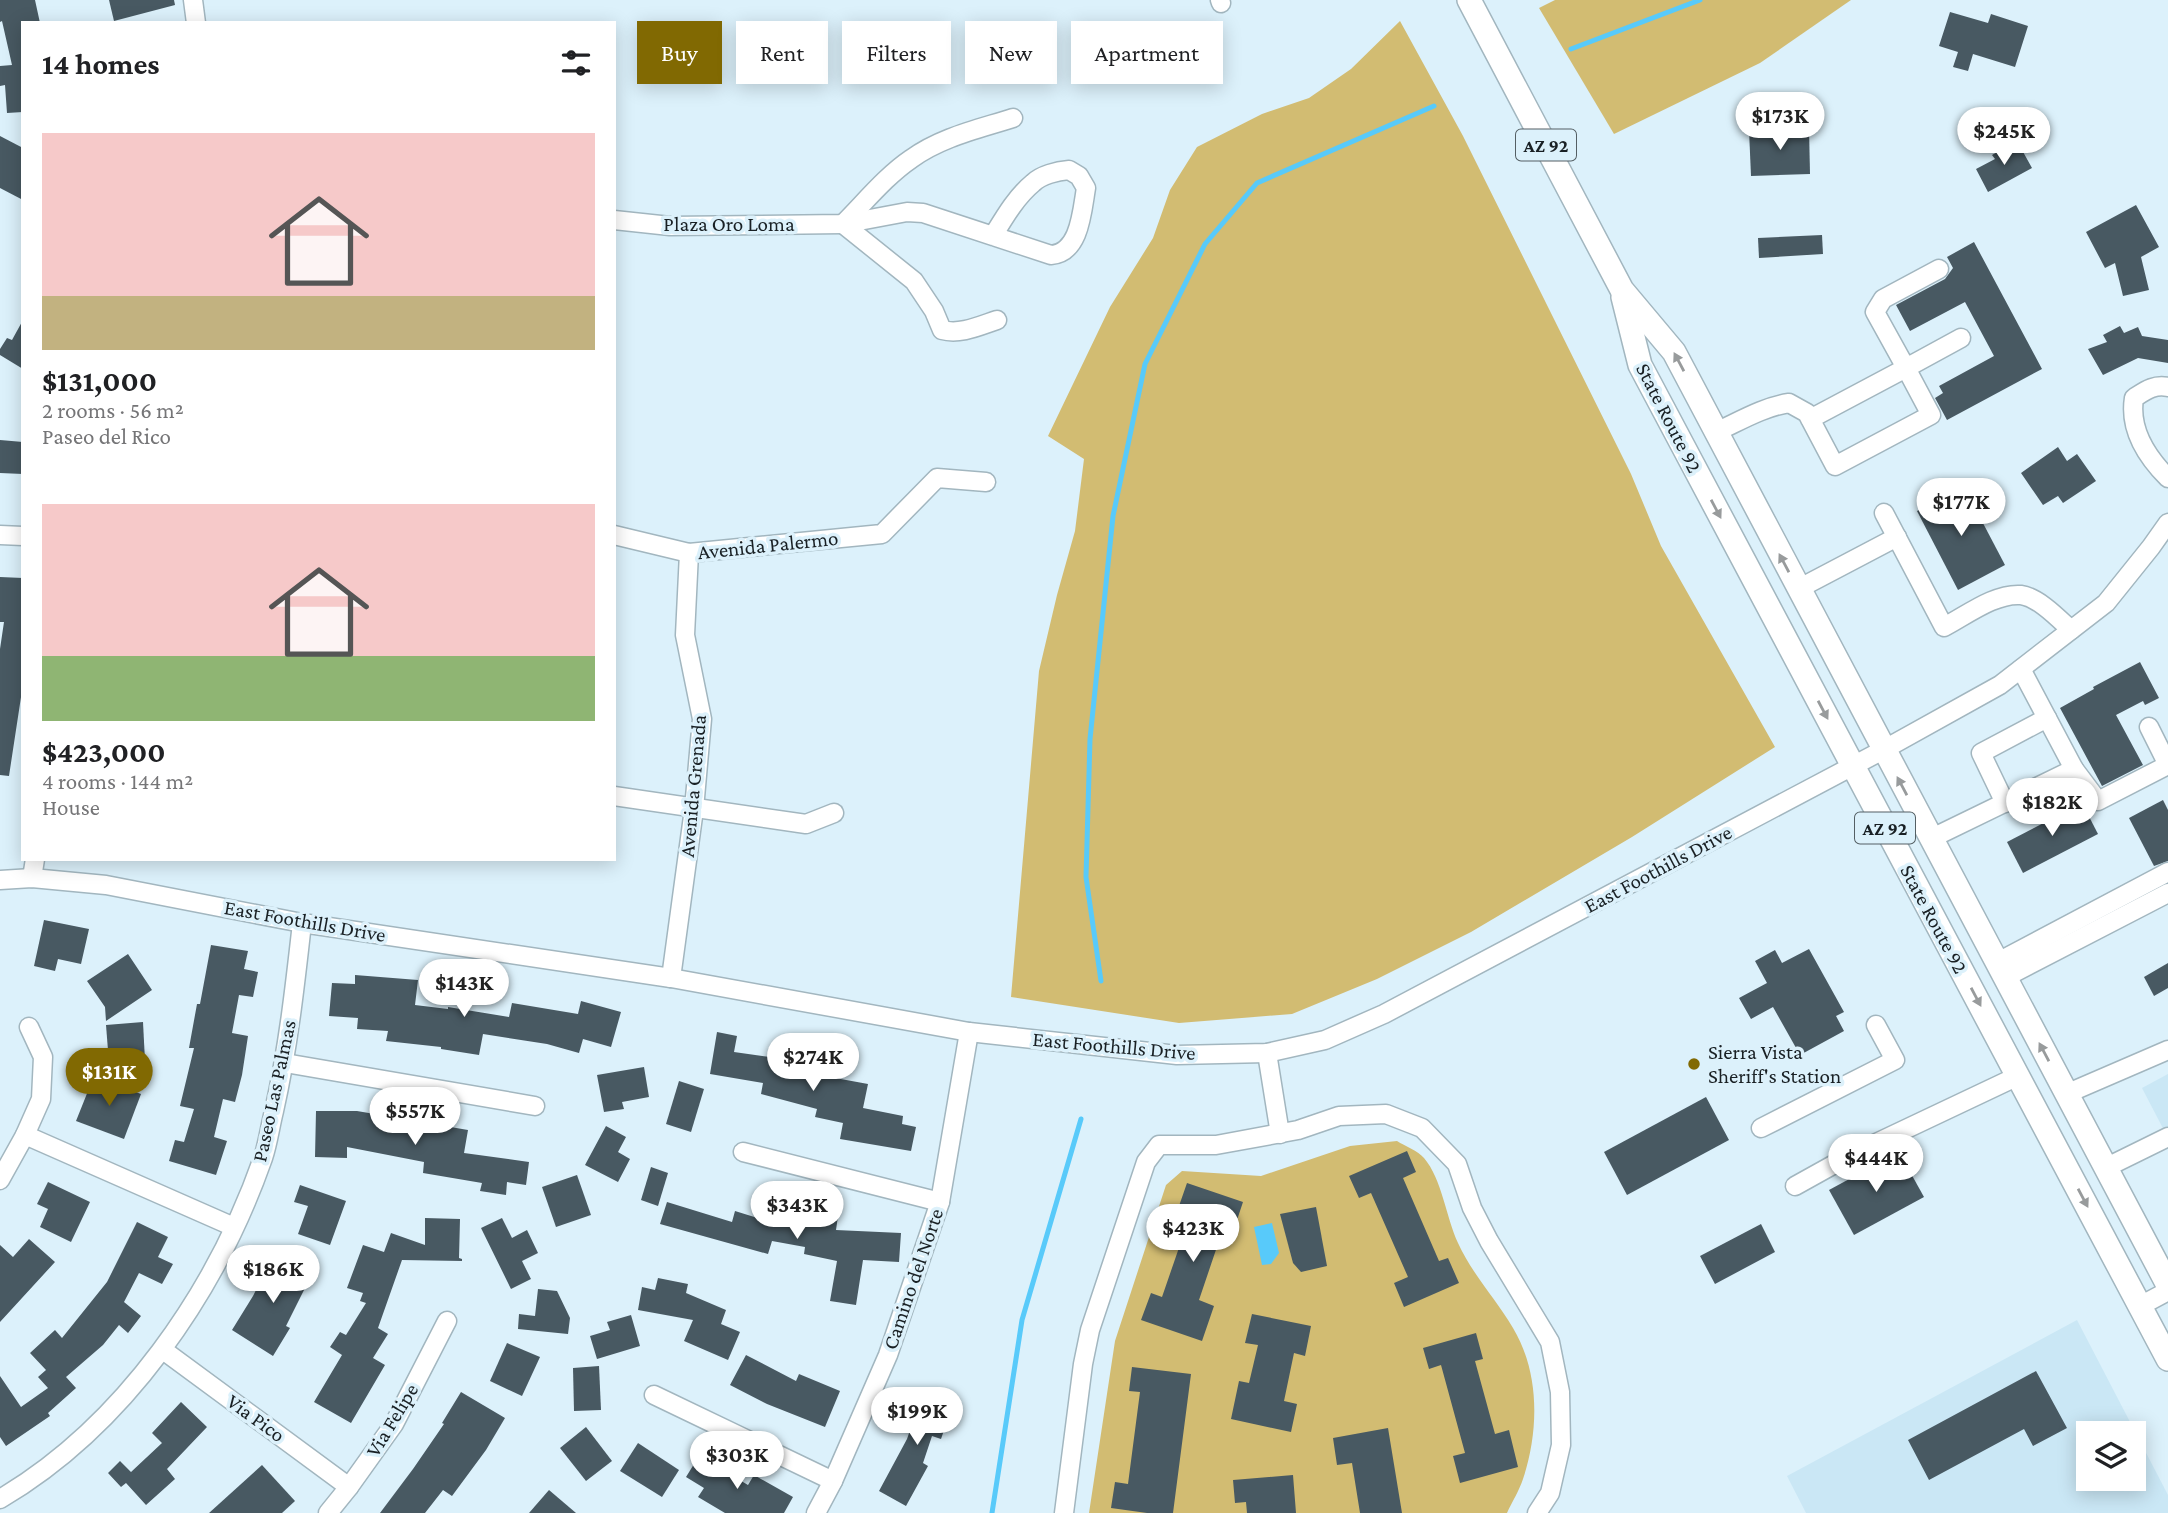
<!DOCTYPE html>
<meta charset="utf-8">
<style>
:root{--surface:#fff;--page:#f2f2f2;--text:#202124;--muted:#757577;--accent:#816902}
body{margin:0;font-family:"Crimson Pro",serif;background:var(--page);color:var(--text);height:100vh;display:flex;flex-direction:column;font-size:26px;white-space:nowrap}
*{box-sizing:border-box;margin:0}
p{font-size:23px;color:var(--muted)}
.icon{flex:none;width:38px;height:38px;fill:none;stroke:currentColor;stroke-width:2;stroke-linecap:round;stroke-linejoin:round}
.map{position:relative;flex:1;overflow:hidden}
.sheet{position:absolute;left:21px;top:21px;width:595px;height:840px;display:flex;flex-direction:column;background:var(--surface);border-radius:0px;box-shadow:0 4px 18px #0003}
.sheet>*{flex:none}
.guide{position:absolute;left:637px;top:21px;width:665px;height:63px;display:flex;gap:14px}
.tools{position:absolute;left:2076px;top:1421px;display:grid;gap:14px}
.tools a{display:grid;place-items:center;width:70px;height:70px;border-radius:0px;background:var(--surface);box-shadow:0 4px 18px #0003;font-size:35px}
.price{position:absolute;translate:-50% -60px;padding:0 16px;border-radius:24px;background:#fff;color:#222;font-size:23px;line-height:46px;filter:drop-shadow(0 2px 4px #0008)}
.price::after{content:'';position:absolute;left:50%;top:42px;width:21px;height:16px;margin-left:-10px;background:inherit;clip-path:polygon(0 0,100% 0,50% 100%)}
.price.selected{background:var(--accent);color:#fff}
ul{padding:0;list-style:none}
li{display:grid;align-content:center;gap:14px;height:371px;padding:0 21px}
li span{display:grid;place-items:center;height:217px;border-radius:0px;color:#555}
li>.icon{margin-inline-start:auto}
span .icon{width:126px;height:126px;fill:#fffc;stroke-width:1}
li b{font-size:30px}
h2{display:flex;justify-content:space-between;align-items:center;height:84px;padding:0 21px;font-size:30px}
.pill{padding:0 24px;border-radius:0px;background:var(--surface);box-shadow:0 4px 18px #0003;font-size:24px;line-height:63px}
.pill.selected{background:var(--accent);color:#fff}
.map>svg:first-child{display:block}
.built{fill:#cae7f5;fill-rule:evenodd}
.green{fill:#d2bc72}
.water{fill:#58cafa}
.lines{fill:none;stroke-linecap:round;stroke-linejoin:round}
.stream{stroke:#58cafa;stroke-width:5}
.building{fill:#485962}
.minor-casing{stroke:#a2b6bf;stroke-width:21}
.major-casing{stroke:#a2b6bf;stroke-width:26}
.minor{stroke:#fff;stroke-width:18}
.major{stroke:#fff;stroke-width:23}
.oneway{fill:#989b9c}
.poi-dot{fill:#816902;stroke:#dcf1fb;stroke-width:2.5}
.labels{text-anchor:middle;stroke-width:7;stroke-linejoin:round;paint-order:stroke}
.shield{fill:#dcf1fb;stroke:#545f64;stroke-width:2}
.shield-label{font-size:19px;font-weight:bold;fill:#192024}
.street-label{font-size:21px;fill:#192024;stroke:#dcf1fb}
.poi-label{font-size:21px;fill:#192024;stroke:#dcf1fb;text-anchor:start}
</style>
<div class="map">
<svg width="2168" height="1513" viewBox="0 0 2168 1513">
<rect width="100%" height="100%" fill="#dcf1fb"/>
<g class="built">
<polygon points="2168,1074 2168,1138 2142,1088"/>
<path d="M2077,1320l91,175v18h-362l-19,-37zM2088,1433h45v46h-45z"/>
</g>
<g class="green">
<polygon points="1555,0 1851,0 1760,63 1614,134 1539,8"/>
<polygon points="1400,21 1463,136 1631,474 1661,546 1775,747 1632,837 1471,932 1377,979 1292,1014 1179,1023 1011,997 1039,671 1057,595 1075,531 1084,459 1048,436 1110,307 1153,238 1170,190 1197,147 1262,114 1309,98 1351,69"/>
<path d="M1397,1141c8,5 21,10 27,17 18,21 22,59 34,85 14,31 38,56 55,85 27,45 26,103 10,151 -4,12 -11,23 -16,34h-418l26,-172 51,-156 16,-14 79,5 89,-30z"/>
</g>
<polygon class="water" points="1272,1223 1279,1253 1271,1264 1262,1265 1254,1227"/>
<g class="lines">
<g class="stream">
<polyline points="1571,49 1700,0"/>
<polyline points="1101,981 1086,877 1090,739 1113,516 1145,364 1205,244 1257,183 1434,106"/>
<polyline points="992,1513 1022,1320 1081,1119"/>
</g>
</g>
<g class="building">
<polygon points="0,0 35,0 40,23 23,23 23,112 7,113 5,85 0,86 0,66 12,65 2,21 0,22"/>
<polygon points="109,0 174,0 175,5 114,21"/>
<polygon points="1950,12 1988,23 1991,14 2028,26 2015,67 1973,54 1968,71 1953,67 1958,52 1939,46"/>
<polygon points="1809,128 1810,174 1751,176 1749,130"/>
<polygon points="0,136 23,148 23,200 0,188"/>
<polygon points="2017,141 2032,168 1988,192 1976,169 1995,159 1992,155"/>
<polygon points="2136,205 2159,247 2141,257 2149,290 2123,296 2115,263 2105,268 2086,232"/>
<polygon points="1822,235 1823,254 1759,258 1758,238"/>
<polygon points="1974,242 2042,369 1947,420 1935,398 1943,393 1939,386 1994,356 1965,302 1910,331 1896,305 1945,279 1953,268 1947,257"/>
<polygon points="23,320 23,369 0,355 0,349 7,338 12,340"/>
<polygon points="2120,326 2124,333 2138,327 2142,336 2168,340 2168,363 2138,358 2103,375 2088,349 2107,342 2103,335"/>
<polygon points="0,440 23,442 23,474 0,473"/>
<polygon points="2058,447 2067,461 2077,454 2096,481 2063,503 2058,496 2043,505 2021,473"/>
<polygon points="1964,487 2005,565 1958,590 1917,511"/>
<polygon points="0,577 23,578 23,684 9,776 0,775 0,649 4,622 0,622"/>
<polygon points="2140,662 2159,698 2145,705 2143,701 2116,715 2143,765 2102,786 2060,708 2094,689 2093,687"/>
<polygon points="2163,800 2168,810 2168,861 2154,866 2129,818"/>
<polygon points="2082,803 2098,834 2023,873 2007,842"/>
<polygon points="44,920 89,929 81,964 58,959 55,971 34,966"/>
<polygon points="211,945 248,951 244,969 258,972 253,997 239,995 232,1033 248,1036 242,1075 235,1102 223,1099 214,1137 227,1141 216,1175 169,1161 175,1140 184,1142 194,1109 180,1106 194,1048 189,1048 197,1004 200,1004"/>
<polygon points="1809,949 1844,1012 1836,1016 1844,1031 1800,1055 1773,1007 1751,1019 1739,998 1767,983 1755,961 1775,950 1782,963"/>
<polygon points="128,954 152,990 106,1021 105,1007 87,981"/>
<polygon points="2168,963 2168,988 2154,996 2144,977"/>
<polygon points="355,975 418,980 415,1005 448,1009 448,1007 509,1017 512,1003 578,1014 581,1001 621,1012 611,1047 583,1039 579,1053 547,1044 483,1034 479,1055 441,1049 441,1047 386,1041 388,1031 357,1029 358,1018 329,1016 332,983 355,984"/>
<polygon points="143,1022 145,1061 109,1063 106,1025"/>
<polygon points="717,1032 737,1036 734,1052 770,1057 773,1048 812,1059 808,1073 868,1084 863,1108 903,1116 902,1124 916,1127 911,1151 840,1139 843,1123 815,1117 817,1109 761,1094 763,1083 710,1074"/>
<polygon points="644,1067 649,1097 622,1102 624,1109 604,1112 597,1075"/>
<polygon points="94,1076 141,1094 124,1139 76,1121"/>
<polygon points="679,1081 704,1089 691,1132 666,1124"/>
<polygon points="1706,1097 1729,1140 1627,1195 1604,1152"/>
<polygon points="316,1111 357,1111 468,1130 464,1153 529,1162 526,1185 507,1182 506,1195 480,1191 482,1183 423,1173 424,1162 347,1147 347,1158 315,1157"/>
<polygon points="606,1126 626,1137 618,1152 630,1159 618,1182 585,1165"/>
<polygon points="1407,1151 1416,1172 1403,1178 1439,1261 1448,1258 1459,1283 1404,1307 1394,1283 1408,1277 1371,1193 1359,1198 1349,1176"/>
<polygon points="1899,1152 1924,1197 1854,1235 1829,1190"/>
<polygon points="651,1167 668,1173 658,1206 641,1200"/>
<polygon points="577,1175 591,1215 556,1227 542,1187"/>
<polygon points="48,1182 90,1202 71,1242 40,1227 48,1209 37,1204"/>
<polygon points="1187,1183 1243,1202 1234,1229 1224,1226 1199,1300 1214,1306 1202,1341 1141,1320 1151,1293 1162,1297 1192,1210 1179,1206"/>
<polygon points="300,1185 346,1201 330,1245 298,1234 308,1206 294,1202"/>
<polygon points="667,1202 732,1222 735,1211 786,1227 790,1207 838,1216 836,1230 901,1233 899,1262 863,1260 856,1305 830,1301 837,1261 804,1254 805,1247 772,1241 768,1254 660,1224"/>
<polygon points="1316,1207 1327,1266 1301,1272 1293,1263 1280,1214"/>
<polygon points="425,1218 460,1219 459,1258 462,1259 462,1261 402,1260 378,1328 388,1334 373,1358 385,1365 351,1423 314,1402 342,1355 330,1347 340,1332 346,1335 366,1303 360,1301 363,1293 347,1288 363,1245 384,1252 391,1233 425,1245"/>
<polygon points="502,1218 512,1238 527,1230 538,1253 522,1261 531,1279 511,1289 481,1228"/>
<polygon points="137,1222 168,1237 158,1257 173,1264 162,1284 139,1273 124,1302 141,1316 128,1333 119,1325 103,1345 66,1377 76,1388 48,1413 50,1416 6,1446 0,1437 0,1376 21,1407 48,1388 38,1377 46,1370 30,1353 55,1330 62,1338 107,1282"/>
<polygon points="1761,1224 1775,1252 1715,1284 1700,1256"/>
<polygon points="29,1239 55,1262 0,1322 0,1245 13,1257"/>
<polygon points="274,1254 313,1272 286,1326 290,1328 273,1356 232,1330 253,1296"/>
<polygon points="658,1278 688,1284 686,1293 726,1310 721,1324 740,1332 728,1360 684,1341 693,1320 638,1310 642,1287 655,1290"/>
<polygon points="538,1289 557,1291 570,1318 568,1334 518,1329 519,1314 535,1316"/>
<polygon points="1252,1314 1311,1326 1305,1356 1294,1353 1284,1401 1297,1404 1291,1432 1231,1419 1239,1381 1249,1383 1258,1345 1245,1343"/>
<polygon points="631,1315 640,1346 597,1359 590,1336 610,1330 607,1322"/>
<polygon points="1476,1333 1483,1359 1475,1361 1495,1434 1509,1430 1518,1467 1460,1483 1453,1456 1465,1453 1441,1365 1429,1369 1423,1348"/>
<polygon points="507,1343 540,1357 522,1396 490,1381"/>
<polygon points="746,1355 796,1381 799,1374 840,1391 825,1427 767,1404 730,1385"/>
<polygon points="599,1366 601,1410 574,1411 573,1368"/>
<polygon points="1132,1367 1191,1374 1173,1513 1147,1513 1111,1508 1115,1482 1128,1484 1140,1392 1129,1391"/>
<polygon points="2036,1371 2067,1428 2033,1446 2024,1429 1929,1480 1908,1440"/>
<polygon points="924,1390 954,1401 941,1439 932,1436 923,1463 928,1466 906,1506 879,1491 907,1439"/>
<polygon points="461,1392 505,1418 486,1450 452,1496 443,1490 425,1513 380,1513 413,1469 444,1424 442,1423"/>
<polygon points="181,1402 207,1427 167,1469 175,1479 146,1505 126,1483 121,1487 108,1473 120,1461 131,1472 162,1443 152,1433"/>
<polygon points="586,1427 612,1461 586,1481 560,1448"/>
<polygon points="1388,1428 1402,1513 1360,1513 1352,1463 1337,1465 1333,1438"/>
<polygon points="638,1443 679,1470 662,1497 620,1471"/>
<polygon points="699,1456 748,1485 754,1475 793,1497 784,1513 725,1513 698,1497 704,1488 686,1477"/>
<polygon points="262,1465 295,1501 282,1513 209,1513"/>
<polygon points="1293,1475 1296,1513 1247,1513 1246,1502 1235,1503 1233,1480"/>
<polygon points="549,1490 576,1513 529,1513"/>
</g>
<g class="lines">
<g class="minor-casing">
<g id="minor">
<polyline points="193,0 196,23"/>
<polyline points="1220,0 1221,3"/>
<path d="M614,220l56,6 173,-2 64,-12 16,1 128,42c29,-2 31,-44 35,-67l-7,-12 -10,-6c-12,1 -28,5 -36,13 -17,14 -29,35 -40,53"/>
<path d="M843,224c22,-22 43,-48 68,-65 30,-22 68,-30 102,-41"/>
<path d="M843,224l71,57 20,30 8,19c18,5 37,-4 55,-10"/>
<polyline points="1939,269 1883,299 1875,312 1906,368 1961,338"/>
<path d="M2168,387c-14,-3 -23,4 -34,11 -5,31 13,59 34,80"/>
<path d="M1716,432c24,-11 47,-25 73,-29l18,10 28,53 96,-51 -25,-47 -96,51"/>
<path d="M1884,513l60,114c23,-12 51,-34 77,-32 17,2 38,24 50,35"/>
<polyline points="0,535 23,536"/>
<polyline points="614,535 689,553 882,534 937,478 986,482"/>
<polyline points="1798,589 1897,537"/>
<polyline points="2149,727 2168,765"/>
<polyline points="2074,769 2098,801 2168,765"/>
<polyline points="614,796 806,824 834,813"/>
<polyline points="2005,803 1981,753 2047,718"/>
<polyline points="1930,839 2074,769 2021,669"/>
<polyline points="32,878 35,859"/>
<polyline points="0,880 32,878 106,885 302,923 671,978 969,1032 1177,1055 1267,1053 1325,1040 1384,1014 1883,750 2000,685 2106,603 2151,547 2168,523"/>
<polyline points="1996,963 2168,872"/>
<polyline points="671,978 694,809 702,719 685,635 689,553"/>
<polyline points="2004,978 2168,893"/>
<polyline points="1267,1053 1280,1134"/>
<polyline points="285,1063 535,1106"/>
<polyline points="2066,1094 2168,1050"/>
<polyline points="1761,1128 1895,1060 1876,1025"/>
<polyline points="25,1135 234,1227"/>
<polyline points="743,1152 940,1202"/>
<polyline points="2105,1168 2168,1137"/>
<polyline points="0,1180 25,1135 41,1099 43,1057 29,1027"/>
<polyline points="1795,1186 1849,1156 2018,1076"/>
<polyline points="2140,1306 2168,1291"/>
<polyline points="163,1350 349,1487"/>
<polyline points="654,1395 833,1481"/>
<path d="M0,1499c124,-73 216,-207 263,-341 5,-15 7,-31 11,-47 14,-62 21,-125 28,-188"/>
<polyline points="328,1513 349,1487 394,1424 447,1321"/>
<polyline points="816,1513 833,1481 888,1355 940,1202 969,1032"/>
<polyline points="1064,1513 1083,1364 1090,1330 1146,1162 1159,1145 1216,1145 1298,1130 1339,1116 1386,1114 1422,1128 1457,1164 1472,1208 1489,1241 1550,1342 1560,1392 1561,1445 1550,1493 1537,1513"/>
</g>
</g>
<g class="major-casing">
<g id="major">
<polyline points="1469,0 1622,290 1674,352 2168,1285"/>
<polyline points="1623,297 1640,365 2168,1359"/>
</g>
</g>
<use href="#minor" class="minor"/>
<use href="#major" class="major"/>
</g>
<defs><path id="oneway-solid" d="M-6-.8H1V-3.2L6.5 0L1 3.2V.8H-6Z" transform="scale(1.75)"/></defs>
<g class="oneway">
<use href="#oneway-solid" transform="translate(1679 362) rotate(-118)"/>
<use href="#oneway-solid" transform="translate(1716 509) rotate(62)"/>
<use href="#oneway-solid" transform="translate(1784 563) rotate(-118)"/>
<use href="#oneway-solid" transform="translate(1823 710) rotate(62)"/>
<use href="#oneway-solid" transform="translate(1902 786) rotate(-118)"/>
<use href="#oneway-solid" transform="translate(1976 997) rotate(62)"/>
<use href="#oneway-solid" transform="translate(2044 1052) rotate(-118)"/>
<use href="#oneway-solid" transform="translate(2083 1198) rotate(62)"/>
</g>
<circle class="poi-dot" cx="1694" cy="1064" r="7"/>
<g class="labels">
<g class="shield">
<rect x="1516" y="129.5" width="60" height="31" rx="5"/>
<rect x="1855" y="812.5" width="60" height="31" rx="5"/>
</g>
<g class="shield-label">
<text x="1546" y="152">AZ 92</text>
<text x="1885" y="835">AZ 92</text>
</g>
<g class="street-label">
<text x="729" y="231">Plaza Oro Loma</text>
<text transform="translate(1669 418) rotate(63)" y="7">State Route 92</text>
<text transform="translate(768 545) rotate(-6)" y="7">Avenida Palermo</text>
<text transform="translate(693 786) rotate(-85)" y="7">Avenida Grenada</text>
<text transform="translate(1658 869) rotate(-28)" y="7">East Foothills Drive</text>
<text transform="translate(1934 919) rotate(62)" y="7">State Route 92</text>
<text transform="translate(305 921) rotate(10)" y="7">East Foothills Drive</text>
<text transform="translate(1114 1046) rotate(5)" y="7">East Foothills Drive</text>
<text transform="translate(274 1091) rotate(-78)" y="7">Paseo Las Palmas</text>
<text transform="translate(913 1279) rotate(-71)" y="7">Camino del Norte</text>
<text transform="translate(256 1418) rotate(36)" y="7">Via Pico</text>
<text transform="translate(392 1420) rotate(-59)" y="7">Via Felipe</text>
</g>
<g class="poi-label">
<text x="1708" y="1059">Sierra Vista<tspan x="1708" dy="24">Sheriff's Station</tspan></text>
</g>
</g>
</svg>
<div class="tools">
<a><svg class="icon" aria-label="layers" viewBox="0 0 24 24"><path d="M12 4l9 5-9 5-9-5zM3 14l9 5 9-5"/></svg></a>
</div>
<b class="price" style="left:1780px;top:152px">$173K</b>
<b class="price" style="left:2004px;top:167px">$245K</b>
<b class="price" style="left:1961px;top:538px">$177K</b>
<b class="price" style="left:2052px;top:838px">$182K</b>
<b class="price" style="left:464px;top:1019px">$143K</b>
<b class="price" style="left:813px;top:1093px">$274K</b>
<b class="price selected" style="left:109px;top:1108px">$131K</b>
<b class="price" style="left:415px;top:1147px">$557K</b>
<b class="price" style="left:1876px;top:1194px">$444K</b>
<b class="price" style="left:797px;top:1241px">$343K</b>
<b class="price" style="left:1193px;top:1264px">$423K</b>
<b class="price" style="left:273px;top:1305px">$186K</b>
<b class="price" style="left:917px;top:1447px">$199K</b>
<b class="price" style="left:737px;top:1491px">$303K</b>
<div class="guide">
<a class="pill selected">Buy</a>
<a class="pill">Rent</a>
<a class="pill">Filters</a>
<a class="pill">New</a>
<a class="pill">Apartment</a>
</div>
<section class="sheet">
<h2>14 homes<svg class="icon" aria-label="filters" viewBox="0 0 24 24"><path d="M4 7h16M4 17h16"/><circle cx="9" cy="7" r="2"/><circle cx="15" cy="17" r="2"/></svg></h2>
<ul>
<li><span style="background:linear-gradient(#f6c9c9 75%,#c2b280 0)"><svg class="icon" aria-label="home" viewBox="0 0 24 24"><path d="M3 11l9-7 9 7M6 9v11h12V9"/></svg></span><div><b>$131,000</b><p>2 rooms · 56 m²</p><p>Paseo del Rico</p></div></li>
<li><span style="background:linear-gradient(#f6c9c9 70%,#8fb573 0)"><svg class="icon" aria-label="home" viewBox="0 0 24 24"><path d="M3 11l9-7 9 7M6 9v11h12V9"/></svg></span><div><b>$423,000</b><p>4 rooms · 144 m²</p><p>House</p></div></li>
</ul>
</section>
</div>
